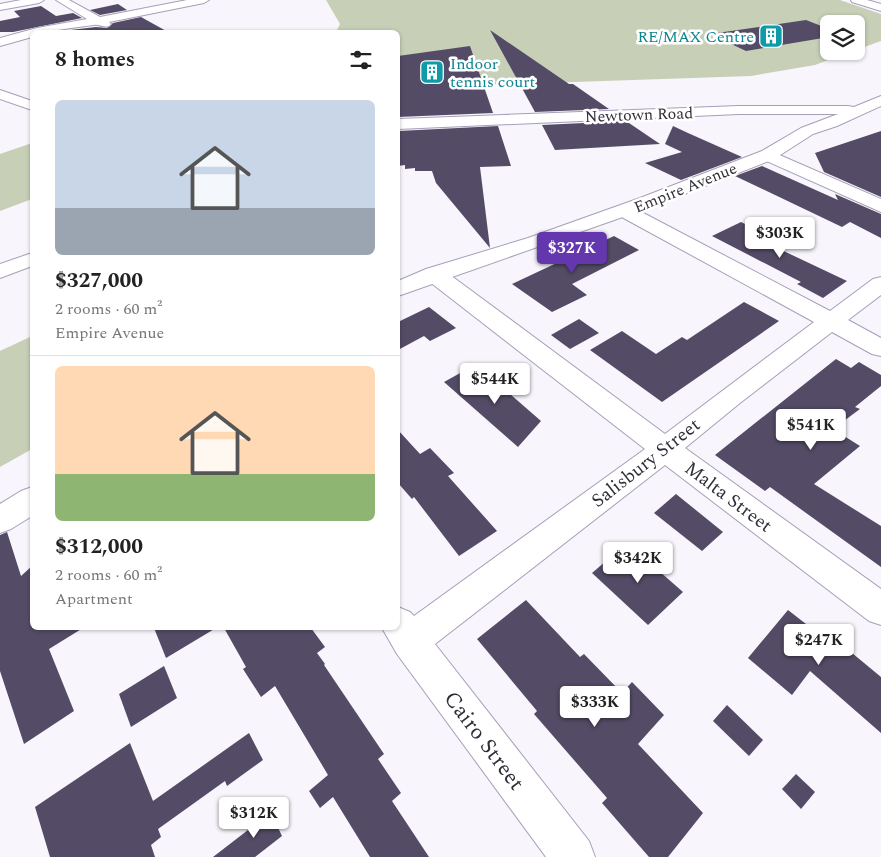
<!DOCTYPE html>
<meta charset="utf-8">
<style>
:root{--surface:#fff;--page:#f2f2f2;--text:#222;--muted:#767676;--line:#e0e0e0;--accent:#6437ae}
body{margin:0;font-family:Spectral,serif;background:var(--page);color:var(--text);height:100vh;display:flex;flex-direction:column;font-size:19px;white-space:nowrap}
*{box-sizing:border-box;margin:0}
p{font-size:16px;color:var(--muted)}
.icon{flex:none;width:28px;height:28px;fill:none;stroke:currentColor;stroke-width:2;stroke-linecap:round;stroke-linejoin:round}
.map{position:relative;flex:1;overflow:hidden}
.details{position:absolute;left:30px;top:30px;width:370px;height:600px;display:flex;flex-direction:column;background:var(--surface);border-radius:8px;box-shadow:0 1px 4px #0004}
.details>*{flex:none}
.controls{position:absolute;left:820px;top:15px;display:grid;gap:10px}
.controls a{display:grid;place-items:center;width:45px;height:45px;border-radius:8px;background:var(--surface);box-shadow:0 1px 4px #0004;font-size:25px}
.price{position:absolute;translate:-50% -42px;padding:0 11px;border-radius:5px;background:#fff;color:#222;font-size:16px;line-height:32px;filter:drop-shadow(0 1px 2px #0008)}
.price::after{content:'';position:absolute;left:50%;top:30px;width:15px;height:11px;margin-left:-8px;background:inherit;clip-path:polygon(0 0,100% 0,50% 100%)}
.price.active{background:var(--accent);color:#fff}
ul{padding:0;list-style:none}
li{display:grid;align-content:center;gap:10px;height:265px;padding:0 25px}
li+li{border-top:1px solid var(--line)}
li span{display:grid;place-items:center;height:155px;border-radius:8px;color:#555}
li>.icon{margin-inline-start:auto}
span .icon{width:90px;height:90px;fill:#fffc;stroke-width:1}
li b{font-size:21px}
h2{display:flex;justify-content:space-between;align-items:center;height:60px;padding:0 25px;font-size:21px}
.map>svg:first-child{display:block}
.green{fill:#c7cfb6}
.building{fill:#544b66}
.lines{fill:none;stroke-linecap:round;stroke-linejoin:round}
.minor-casing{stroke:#a79eb9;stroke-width:2}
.tertiary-casing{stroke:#a79eb9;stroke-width:2}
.minor{fill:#fff;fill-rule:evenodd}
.tertiary{fill:#fff;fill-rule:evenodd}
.labels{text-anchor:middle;stroke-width:5;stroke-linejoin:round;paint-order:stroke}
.far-culture-label{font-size:16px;fill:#0d838f;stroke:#fff;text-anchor:end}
.far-street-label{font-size:16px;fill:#322e39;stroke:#fff}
.street-label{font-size:19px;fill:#322e39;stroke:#fff}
.near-street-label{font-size:22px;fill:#322e39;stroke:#fff}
</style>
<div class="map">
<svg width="881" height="857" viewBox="0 0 881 857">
<rect width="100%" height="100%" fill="#f8f6fc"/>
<g class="green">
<polygon points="326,0 840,0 881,14 881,41 856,50 856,24 829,24 829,51 852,51 815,65 751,76 398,88 398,32 336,32 340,24"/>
<polygon points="32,143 32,199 0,211 0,154"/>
<polygon points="32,336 32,449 0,467 0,351"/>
</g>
<g class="building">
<polygon points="118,4 127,10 100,15 90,10"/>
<polygon points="41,6 56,16 73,13 82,18 13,32 0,32 0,21 20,17 14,11"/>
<polygon points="141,17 168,32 53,32 96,27 107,28 113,23"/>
<polygon points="806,20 829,29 829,37 746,51 710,34"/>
<polygon points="490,30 569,84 573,84 609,109 535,112"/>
<polygon points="470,46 493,113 398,117 398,56"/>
<polygon points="626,121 660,144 555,150 542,125"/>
<polygon points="498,126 511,166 480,167 490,248 436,183 432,171 415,171 415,168 405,169 405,165 398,166 398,131"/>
<polygon points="673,126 688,133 742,157 681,180 645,163 682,152 665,144"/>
<polygon points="881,131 881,197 824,172 815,153"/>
<polygon points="762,166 838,200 835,194 881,214 881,238 850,222 842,227 735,176"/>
<polygon points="741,222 781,242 773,246 847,281 823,298 797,284 801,282 712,236"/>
<polygon points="614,236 639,250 572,284 587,295 552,312 512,284"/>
<polygon points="744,302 779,321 662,402 590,350 622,331 656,354 682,337 687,340"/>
<polygon points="429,307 456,328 430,341 424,336 398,350 398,322"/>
<polygon points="579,319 599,333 570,349 551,335"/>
<polygon points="836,359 851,368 859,362 881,375 881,386 855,407 860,409 833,429 860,446 814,484 881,526 881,567 770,487 765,491 715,455"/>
<polygon points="471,367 483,377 488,375 541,421 518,447 444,382"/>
<polygon points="398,430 420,454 430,448 454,473 448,476 497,531 459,556 414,497 412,499 398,483"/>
<polygon points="676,494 723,532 702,551 654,513"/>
<polygon points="7,532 21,576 32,566 32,628 83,628 49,649 74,711 24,744 0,671 0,535"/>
<polygon points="627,543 683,592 648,625 592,573"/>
<polygon points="526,600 580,657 584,654 622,693 632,682 664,715 638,744 703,813 668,857 649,857 602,803 607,798 534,714 537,711 477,639"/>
<polygon points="788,610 842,652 846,648 881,677 881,733 810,671 792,695 748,658"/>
<polygon points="154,628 216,628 166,658"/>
<polygon points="224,628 311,628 325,647 317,653 325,664 324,665 384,754 378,759 401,793 392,801 429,857 370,857 333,797 320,808 309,791 328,775 275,686 261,697 243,669 246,667"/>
<polygon points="164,666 177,698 131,727 119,694"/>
<polygon points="727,705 763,740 749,756 713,721"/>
<polygon points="249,733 263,760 227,786 225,781 158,829 161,837 151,845 155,857 50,857 35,807 130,743 153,801"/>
<polygon points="796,774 815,792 801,809 782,789"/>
<polygon points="270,811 282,836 255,857 213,857 248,830 247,828"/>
</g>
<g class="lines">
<g class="minor-casing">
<g id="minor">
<polygon points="21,0 44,0 39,3 0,10 0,4"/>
<path d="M56,0h13l31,17 87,-17h22l-5,3 -95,19 2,2 -2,2c-6,2 -10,-2 -15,-1 -21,2 -40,7 -62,7v5l-32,9v-8l37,-10 50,-9z"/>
<polygon points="768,150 881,199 881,212 762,159 760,155 762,151"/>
<polygon points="625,205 632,207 830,311 873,279 881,277 881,295 848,320 881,338 881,356 872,354 832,332 740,403 685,448 881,589 881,625 869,621 665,465 435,644 589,841 595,857 546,857 397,654 382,628 398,628 398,607 410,612 414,616 645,449 426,279 423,274 426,269 434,268 442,269 665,434 814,322 618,215 616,211 618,207"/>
<polygon points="32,253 32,266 0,278 0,264"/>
</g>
</g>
<g class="tertiary-casing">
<g id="tertiary">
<polygon points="851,0 867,0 881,4 881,11 852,2"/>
<polygon points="0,90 32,101 32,110 0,99"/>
<polygon points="881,96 881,106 837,126 813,134 774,159 654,206 398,296 398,281 426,269 528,238 640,198 762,151 801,128 838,114 739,114 398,129 398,119 739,106 848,106 854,107"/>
<polygon points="32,487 32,516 11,529 0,533 0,504 21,491"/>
</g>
</g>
<use href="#minor" class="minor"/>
<use href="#tertiary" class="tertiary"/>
</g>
<defs>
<g id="building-square" transform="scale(1.25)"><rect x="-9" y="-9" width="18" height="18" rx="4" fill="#0f9aa8" stroke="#fff"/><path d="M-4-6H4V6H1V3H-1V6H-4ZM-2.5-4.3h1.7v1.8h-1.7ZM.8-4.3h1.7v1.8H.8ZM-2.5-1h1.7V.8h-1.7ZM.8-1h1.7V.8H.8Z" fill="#fff"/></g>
</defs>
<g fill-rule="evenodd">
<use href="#building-square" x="771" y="36"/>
<use href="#building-square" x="432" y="72"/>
</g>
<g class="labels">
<g class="far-culture-label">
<text x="754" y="42">RE/MAX Centre</text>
<text x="450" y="69" text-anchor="start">Indoor<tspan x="450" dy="18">tennis court</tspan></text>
</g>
<g class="far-street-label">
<text transform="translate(639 114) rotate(-2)" y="6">Newtown Road</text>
<text transform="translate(685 187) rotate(-22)" y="6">Empire Avenue</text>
</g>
<g class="street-label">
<text transform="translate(645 462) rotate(-38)" y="7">Salisbury Street</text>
<text transform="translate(729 496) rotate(37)" y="7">Malta Street</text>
</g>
<g class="near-street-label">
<text transform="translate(485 740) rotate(53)" y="8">Cairo Street</text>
</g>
</g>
</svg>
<div class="controls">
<a><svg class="icon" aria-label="layers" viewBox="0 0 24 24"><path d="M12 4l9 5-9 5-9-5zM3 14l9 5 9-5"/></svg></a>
</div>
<b class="price" style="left:780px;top:259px">$303K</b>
<b class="price active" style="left:572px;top:274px">$327K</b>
<b class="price" style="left:495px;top:405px">$544K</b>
<b class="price" style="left:811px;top:451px">$541K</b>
<b class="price" style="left:638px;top:584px">$342K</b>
<b class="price" style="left:819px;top:666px">$247K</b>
<b class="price" style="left:595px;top:728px">$333K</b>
<b class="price" style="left:254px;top:839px">$312K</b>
<section class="details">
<h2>8 homes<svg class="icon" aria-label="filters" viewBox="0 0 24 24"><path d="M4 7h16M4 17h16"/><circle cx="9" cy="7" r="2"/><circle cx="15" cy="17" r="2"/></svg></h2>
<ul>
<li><span style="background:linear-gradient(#c9d6e8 70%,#9aa5b1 0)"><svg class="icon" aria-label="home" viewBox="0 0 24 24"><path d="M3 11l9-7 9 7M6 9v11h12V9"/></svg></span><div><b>$327,000</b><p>2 rooms · 60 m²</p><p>Empire Avenue</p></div></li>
<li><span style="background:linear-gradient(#ffd9b3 70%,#8fb573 0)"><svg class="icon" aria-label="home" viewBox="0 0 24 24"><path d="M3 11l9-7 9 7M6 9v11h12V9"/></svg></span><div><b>$312,000</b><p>2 rooms · 60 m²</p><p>Apartment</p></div></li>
</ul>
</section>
</div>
